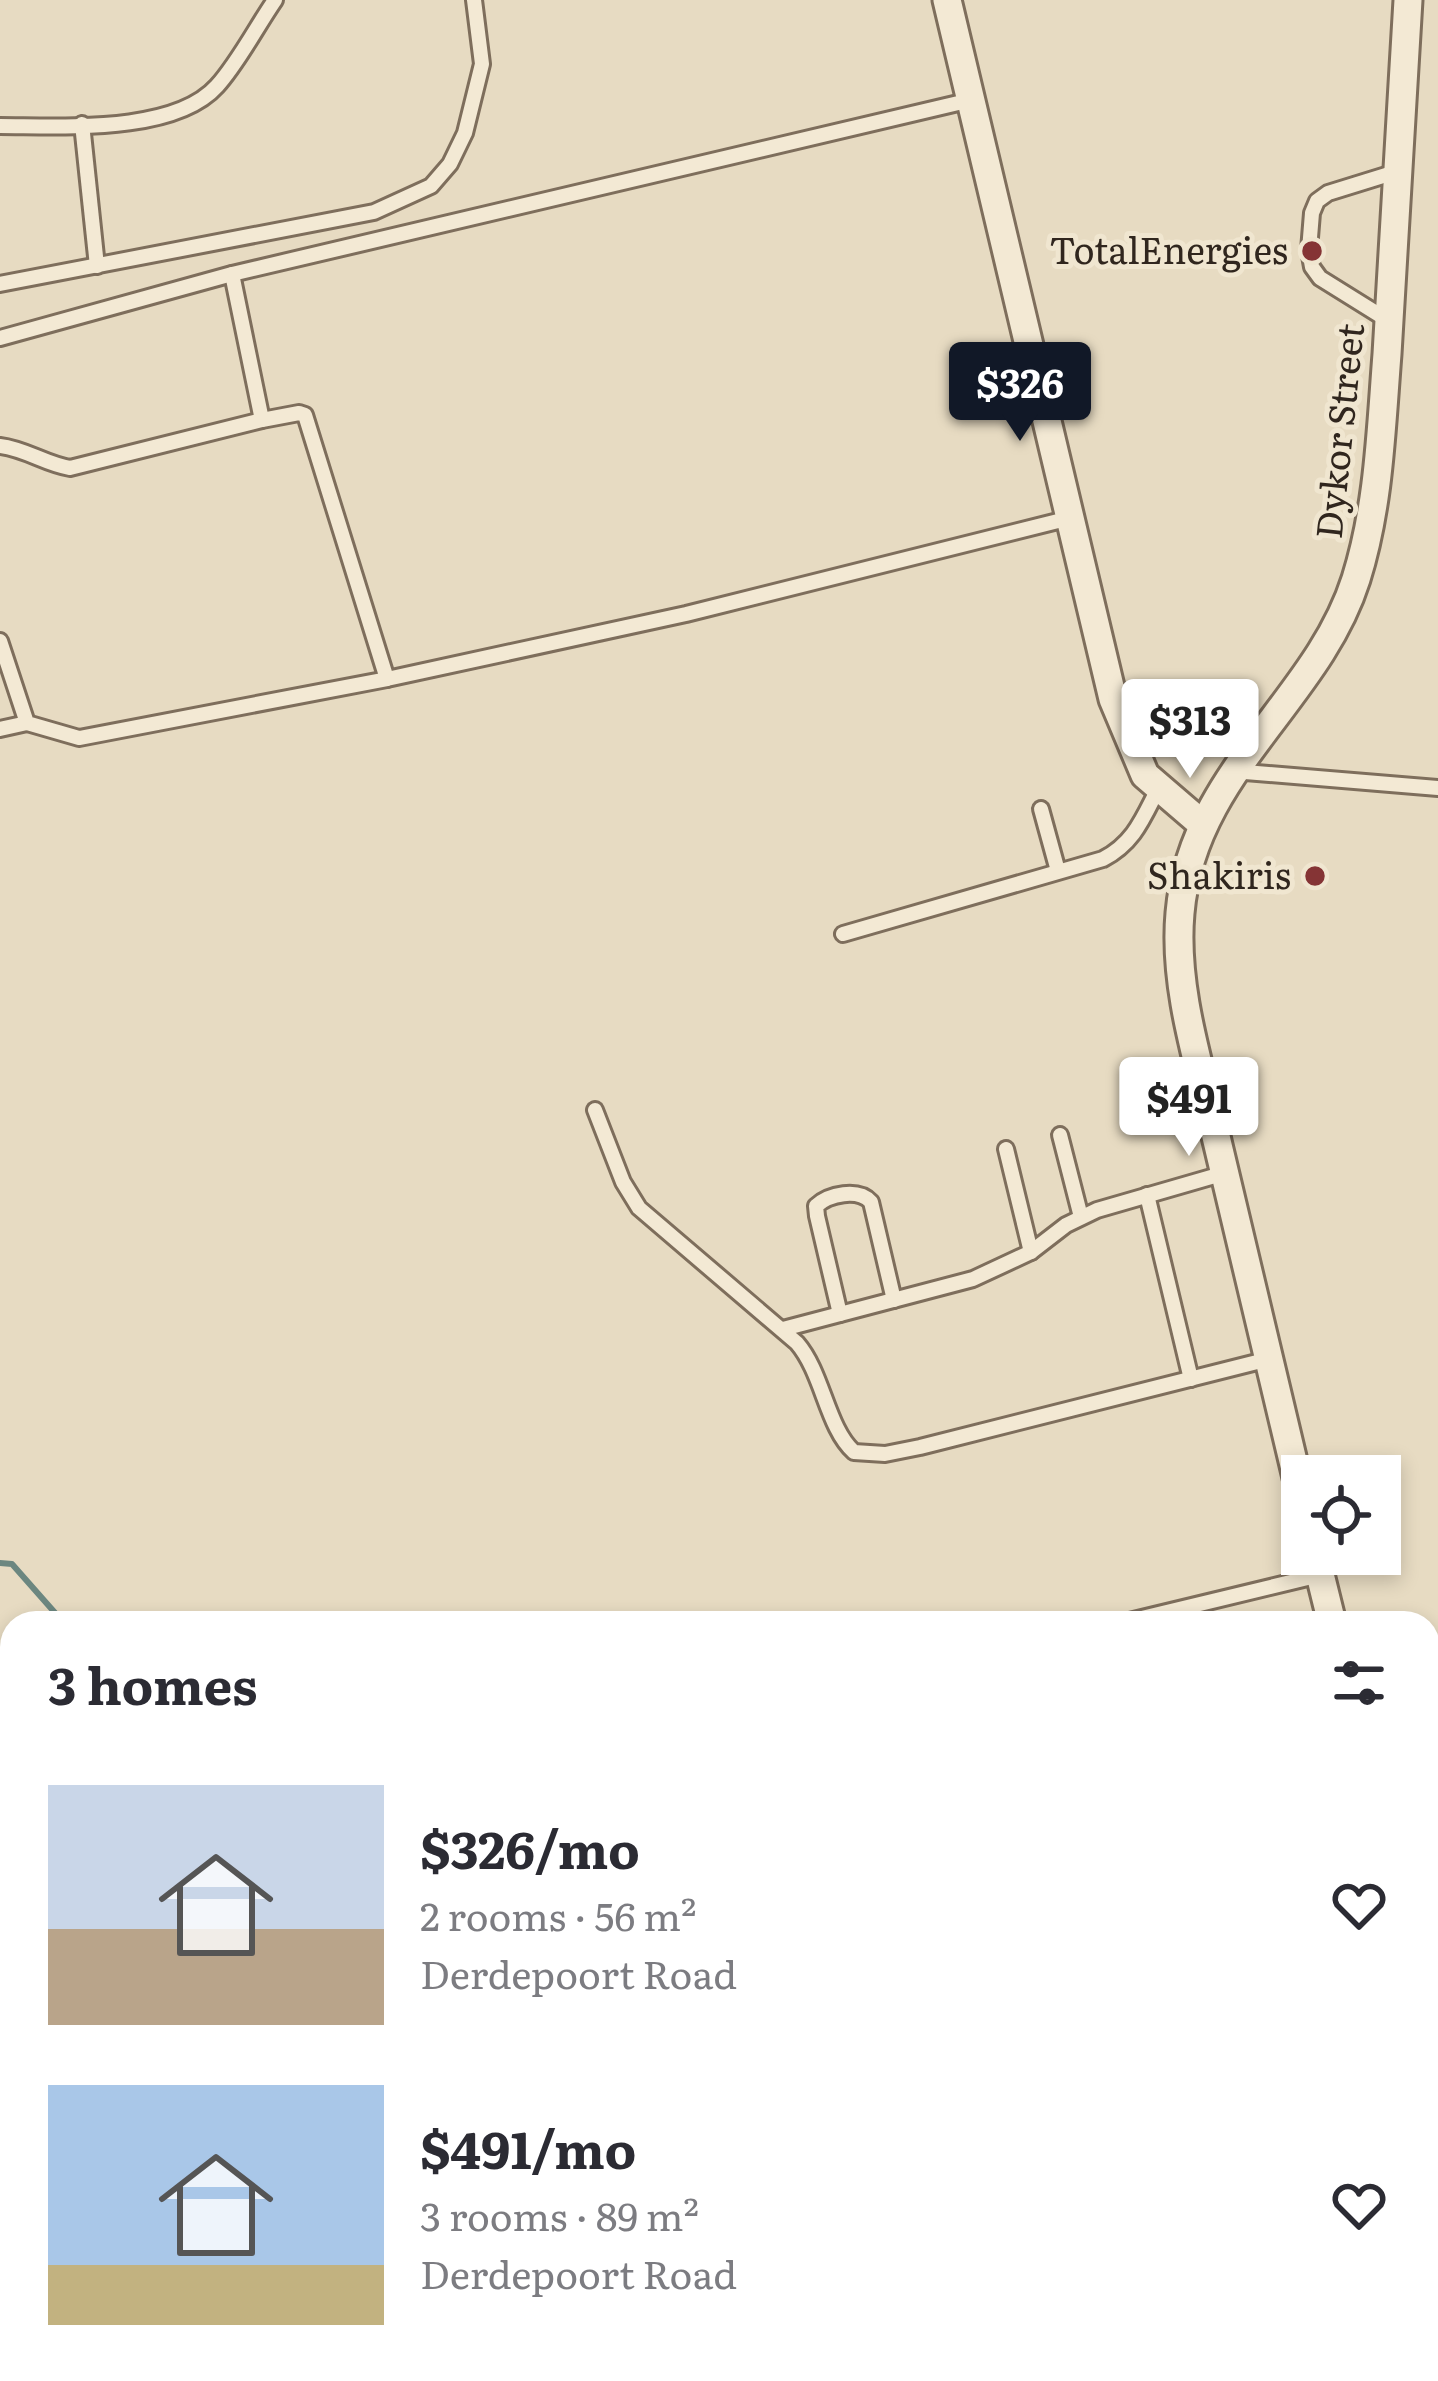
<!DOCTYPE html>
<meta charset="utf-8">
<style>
:root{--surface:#fff;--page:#f7f7f7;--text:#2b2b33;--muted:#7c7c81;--accent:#111827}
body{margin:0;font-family:Literata,serif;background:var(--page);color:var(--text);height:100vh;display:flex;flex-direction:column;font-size:45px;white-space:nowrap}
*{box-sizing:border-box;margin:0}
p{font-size:39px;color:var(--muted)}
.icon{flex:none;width:66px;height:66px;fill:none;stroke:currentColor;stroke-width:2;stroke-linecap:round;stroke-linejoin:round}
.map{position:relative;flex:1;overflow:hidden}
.details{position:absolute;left:0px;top:1611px;width:1440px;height:771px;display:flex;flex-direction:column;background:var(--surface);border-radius:36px 36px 0 0;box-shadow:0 6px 18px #0003}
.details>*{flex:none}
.buttons{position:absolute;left:1281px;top:1455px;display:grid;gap:24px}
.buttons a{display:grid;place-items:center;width:120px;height:120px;border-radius:0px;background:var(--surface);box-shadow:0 6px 18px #0003;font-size:60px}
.price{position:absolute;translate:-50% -102px;padding:0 27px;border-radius:12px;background:#fff;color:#222;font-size:39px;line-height:78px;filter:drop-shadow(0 3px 6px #0008)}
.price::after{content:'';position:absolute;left:50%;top:72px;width:36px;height:27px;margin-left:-18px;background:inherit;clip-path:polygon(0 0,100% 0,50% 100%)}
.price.on{background:var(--accent);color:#fff}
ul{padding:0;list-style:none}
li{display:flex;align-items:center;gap:36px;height:300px;padding:0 48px}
li span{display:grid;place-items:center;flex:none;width:336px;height:240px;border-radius:0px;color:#555}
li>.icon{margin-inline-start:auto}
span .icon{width:144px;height:144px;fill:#fffc;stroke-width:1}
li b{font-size:51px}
h2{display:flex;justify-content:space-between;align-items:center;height:144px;padding:0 48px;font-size:51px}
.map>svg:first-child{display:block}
.cemetery{fill:#b5b996}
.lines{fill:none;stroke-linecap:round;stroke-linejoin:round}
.stream{stroke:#6c8780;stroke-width:6}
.lane-casing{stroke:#7e6e5c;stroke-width:20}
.street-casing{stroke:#7e6e5c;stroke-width:33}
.lane{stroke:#f3e9d4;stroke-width:14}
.street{stroke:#f3e9d4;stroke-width:27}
.poi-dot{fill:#853435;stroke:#f0e6d0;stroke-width:4.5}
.labels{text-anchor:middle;stroke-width:10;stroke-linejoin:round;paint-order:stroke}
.poi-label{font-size:36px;fill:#30261e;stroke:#f0e6d0;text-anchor:end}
.street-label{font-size:36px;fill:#30261e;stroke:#f0e6d0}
</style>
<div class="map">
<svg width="1438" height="2381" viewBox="0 0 1438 2381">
<rect width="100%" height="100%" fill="#e7dbc2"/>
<polygon class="cemetery" points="110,2370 626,2370 579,2381 109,2381"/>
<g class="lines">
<g class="stream">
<polyline points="0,1563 12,1564 64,1623"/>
<polyline points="0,1912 12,1903"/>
</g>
<g class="lane-casing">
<g id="lane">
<polyline points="82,124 97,266"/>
<path d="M0,126c61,0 174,8 217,-40 21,-23 40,-60 58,-86"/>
<polyline points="232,274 262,420"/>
<polyline points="0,284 374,212 431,186 450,164 465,133 482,64 474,0"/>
<polyline points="1389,321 1320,278 1312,267 1309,250 1312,213 1317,201 1328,193 1399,171"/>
<polyline points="0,338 232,274 971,100"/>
<path d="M0,446c26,3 45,18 70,22l192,-48 37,-7 6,2 82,264"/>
<polyline points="0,641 27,723 79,738 387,679 686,614 1070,518"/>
<polyline points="0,729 27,723"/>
<polyline points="1233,771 1438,788"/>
<polyline points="1041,809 1058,871"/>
<path d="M843,934l260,-75c31,-16 40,-41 55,-70"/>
<path d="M595,1110l28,72 16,26 158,135c26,30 30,85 57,109l31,2 35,-7 349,-88"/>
<polyline points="1060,1135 1081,1217"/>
<polyline points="1006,1149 1031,1252"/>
<polyline points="1147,1195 1191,1379"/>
<path d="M840,1314l-23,-98 -1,-10c13,-12 42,-18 55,-4l23,98"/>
<polyline points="783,1329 973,1279 1031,1252 1066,1225 1097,1210 1225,1173"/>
<polyline points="1121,1623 1320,1575"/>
<polyline points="1428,2101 1438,2098"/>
</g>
</g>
<g class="street-casing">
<g id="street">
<polyline points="947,0 1113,699 1145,775 1202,824"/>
<path d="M1302,1499c-28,-118 -56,-236 -84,-354 -17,-75 -45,-155 -38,-232 12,-141 137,-211 176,-334 23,-73 25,-149 31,-225 8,-118 15,-236 21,-354"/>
<polyline points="1315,1554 1332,1623"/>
<polyline points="1428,2019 1438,2060"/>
</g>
</g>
<use href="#lane" class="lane"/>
<use href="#street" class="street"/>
</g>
<g class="poi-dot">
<circle cx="1312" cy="251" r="12"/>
<circle cx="1315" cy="876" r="12"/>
</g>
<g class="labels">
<g class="poi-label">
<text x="1288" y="264">TotalEnergies</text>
<text x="1291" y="889">Shakiris</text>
</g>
<g class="street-label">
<text transform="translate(1340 431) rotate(-84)" y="13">Dykor Street</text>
</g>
</g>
</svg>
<div class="buttons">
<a><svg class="icon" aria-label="locate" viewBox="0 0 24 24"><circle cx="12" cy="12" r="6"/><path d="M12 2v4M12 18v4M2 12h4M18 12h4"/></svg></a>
</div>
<b class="price on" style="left:1020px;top:444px">$326</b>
<b class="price" style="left:1190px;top:781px">$313</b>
<b class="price" style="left:1189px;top:1159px">$491</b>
<section class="details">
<h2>3 homes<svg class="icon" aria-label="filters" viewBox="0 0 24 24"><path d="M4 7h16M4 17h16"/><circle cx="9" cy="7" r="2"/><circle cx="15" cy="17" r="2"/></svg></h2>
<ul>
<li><span style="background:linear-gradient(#c9d6e8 60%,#b9a48a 0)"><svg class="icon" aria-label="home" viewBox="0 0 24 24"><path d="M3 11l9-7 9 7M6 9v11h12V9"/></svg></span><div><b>$326/mo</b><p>2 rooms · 56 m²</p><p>Derdepoort Road</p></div><svg class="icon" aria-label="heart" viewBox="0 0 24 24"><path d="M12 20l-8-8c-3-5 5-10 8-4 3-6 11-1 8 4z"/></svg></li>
<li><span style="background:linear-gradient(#a9c7e8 75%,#c2b280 0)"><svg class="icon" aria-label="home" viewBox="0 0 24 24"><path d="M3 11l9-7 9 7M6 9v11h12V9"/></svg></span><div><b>$491/mo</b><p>3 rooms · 89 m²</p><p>Derdepoort Road</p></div><svg class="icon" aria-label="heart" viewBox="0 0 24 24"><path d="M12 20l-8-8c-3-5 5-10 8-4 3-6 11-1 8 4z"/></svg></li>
</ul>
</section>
</div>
